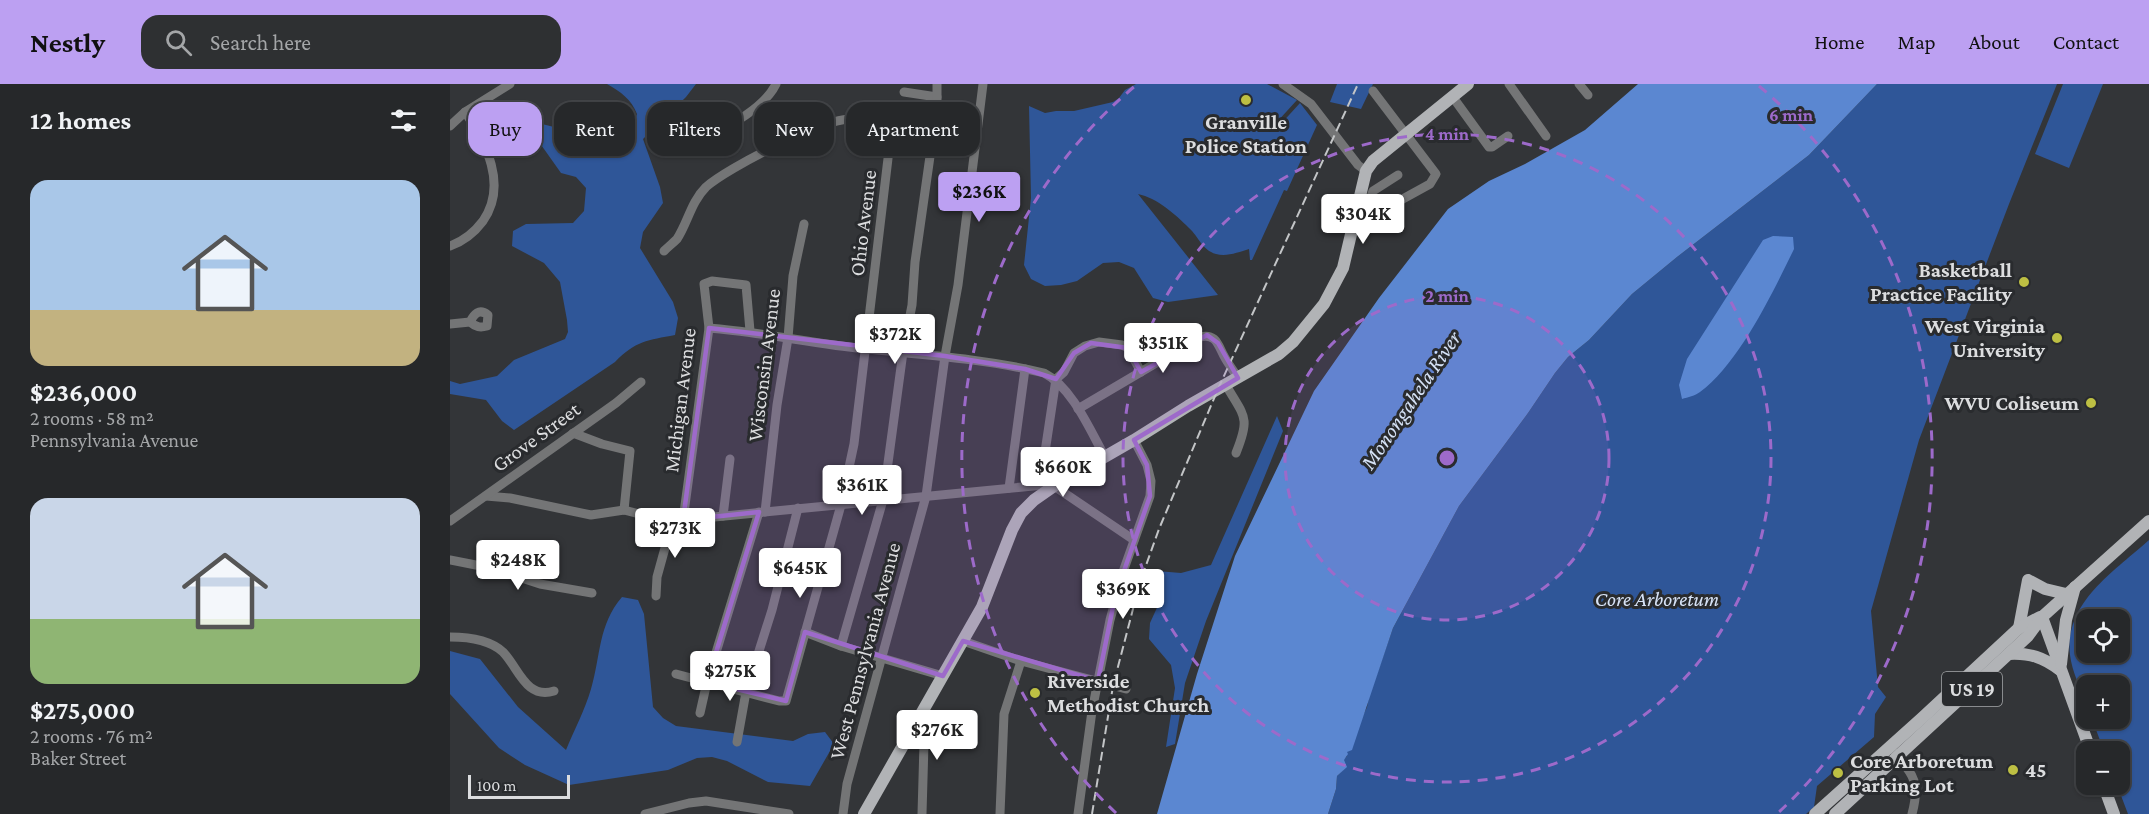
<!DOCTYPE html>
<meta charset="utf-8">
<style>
:root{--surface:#26282a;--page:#2e3032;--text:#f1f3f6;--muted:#a4a6a8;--line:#424447;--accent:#bca0f2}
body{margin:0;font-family:"Crimson Pro",serif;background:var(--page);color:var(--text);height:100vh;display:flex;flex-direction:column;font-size:22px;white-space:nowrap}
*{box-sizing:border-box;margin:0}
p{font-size:20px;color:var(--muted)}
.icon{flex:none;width:33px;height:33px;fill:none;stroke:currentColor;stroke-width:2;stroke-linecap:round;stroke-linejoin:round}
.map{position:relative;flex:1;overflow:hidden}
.panel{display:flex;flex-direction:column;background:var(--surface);width:450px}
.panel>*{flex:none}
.top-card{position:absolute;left:18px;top:18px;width:570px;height:54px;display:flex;gap:12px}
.tools{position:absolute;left:1626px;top:525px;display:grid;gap:12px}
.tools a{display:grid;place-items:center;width:54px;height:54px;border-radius:12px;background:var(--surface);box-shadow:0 2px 4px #0004,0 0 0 2px var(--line);font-size:30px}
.scale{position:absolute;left:18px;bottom:15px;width:102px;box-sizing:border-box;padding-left:6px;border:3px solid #dcdddf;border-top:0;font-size:16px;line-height:21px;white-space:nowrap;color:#dcdddf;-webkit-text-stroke:4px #292b2e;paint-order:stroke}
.price{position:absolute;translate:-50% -51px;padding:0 14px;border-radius:6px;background:#fff;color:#222;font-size:20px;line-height:39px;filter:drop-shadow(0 2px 3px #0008)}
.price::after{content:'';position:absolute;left:50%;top:36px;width:18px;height:14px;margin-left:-9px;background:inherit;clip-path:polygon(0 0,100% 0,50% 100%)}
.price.selected{background:var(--accent);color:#111}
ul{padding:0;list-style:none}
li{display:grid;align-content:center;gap:12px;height:318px;padding:0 30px}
li span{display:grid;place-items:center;height:186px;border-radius:18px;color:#555}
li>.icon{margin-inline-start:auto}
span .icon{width:108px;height:108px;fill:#fffc;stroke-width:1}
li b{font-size:26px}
h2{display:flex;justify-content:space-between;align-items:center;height:72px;padding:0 30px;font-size:26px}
.tag{padding:0 21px;border-radius:18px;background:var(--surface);box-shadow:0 2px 4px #0004,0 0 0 2px var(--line);font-size:21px;line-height:54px}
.tag.selected{background:var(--accent);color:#111}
header{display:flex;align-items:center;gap:36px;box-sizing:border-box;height:84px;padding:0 30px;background:var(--accent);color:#111}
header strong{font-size:28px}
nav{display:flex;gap:33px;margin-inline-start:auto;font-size:21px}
.search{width:420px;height:54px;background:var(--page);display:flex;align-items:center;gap:15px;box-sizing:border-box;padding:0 21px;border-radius:18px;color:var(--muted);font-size:22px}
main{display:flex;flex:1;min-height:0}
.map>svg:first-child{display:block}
.green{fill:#2f5698;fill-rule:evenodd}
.water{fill:#5b87d1}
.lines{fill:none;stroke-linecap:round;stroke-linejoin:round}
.minor{stroke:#747576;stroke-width:9}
.major{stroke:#b1b3b6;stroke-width:12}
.rail{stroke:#c3c5c7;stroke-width:2;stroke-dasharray:9 4.5;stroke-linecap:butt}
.marked{fill:#9d6aca;fill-opacity:0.2;stroke:#9d6aca;stroke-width:4.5;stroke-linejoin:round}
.ring{fill:none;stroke:#9d6aca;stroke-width:3;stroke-dasharray:10 8}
.poi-dot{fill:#bdbf43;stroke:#292b2e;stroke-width:2}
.labels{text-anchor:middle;stroke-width:6;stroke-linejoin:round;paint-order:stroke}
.shield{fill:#292b2e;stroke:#a6a8aa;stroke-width:1.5}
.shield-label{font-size:20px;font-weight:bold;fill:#dcdddf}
.poi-label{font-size:21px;font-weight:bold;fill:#dcdddf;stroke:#292b2e;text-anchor:end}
.street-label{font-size:21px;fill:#dcdddf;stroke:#292b2e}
.park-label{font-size:21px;font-style:italic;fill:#d7e3f7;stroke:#292b2e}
.water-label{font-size:22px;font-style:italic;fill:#d5e2f6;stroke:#292b2e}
.centre{fill:#9d6aca;stroke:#292b2e;stroke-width:3}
.ring-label{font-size:18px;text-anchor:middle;font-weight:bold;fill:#9d6aca;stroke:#292b2e;stroke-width:6;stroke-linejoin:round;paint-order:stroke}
</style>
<header>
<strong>Nestly</strong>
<div class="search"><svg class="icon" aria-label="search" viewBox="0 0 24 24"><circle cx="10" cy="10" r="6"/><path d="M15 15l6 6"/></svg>Search here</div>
<nav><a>Home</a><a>Map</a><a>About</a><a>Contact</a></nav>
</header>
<main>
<section class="panel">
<h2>12 homes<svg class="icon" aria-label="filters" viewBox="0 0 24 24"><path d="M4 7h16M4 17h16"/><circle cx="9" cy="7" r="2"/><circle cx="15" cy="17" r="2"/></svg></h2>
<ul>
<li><span style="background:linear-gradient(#a9c7e8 70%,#c2b280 0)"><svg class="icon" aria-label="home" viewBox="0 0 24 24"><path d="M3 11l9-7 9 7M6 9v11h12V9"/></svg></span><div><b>$236,000</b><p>2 rooms · 58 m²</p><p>Pennsylvania Avenue</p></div></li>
<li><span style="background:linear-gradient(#c9d6e8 65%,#8fb573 0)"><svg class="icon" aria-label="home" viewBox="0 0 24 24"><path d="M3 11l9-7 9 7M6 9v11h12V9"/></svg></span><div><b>$275,000</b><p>2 rooms · 76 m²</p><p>Baker Street</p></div></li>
</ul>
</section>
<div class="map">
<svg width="1699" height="730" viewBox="0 0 1699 730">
<rect width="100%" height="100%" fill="#333538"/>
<g class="green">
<path d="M157,0h89l-10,13 -43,42 17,48 3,16 -20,29 -3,16 33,54 5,16 -3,17c-27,5 -40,6 -60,27l-101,68 -12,-9 -16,-21 -36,-6v-13l10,3 37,-8 17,-16 51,-21 3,-7 -1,-12 -7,-38 -16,-19 -32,-17 1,-15 13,-7 47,-1 11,-12 2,-23 -10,-11 -15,-4 -34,-48 15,-1 40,10 47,2 8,-22c-6,-15 -16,-22 -30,-30z"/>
<path d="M686,0h131l30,16 -21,23 3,3 21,-23 17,22 -30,66 -3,-1 -32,70h-2l-1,-11c-10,3 -22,8 -33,5 -14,-4 -17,-17 -27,-26 -14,-14 -32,-30 -51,-34l80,101 -50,7 -15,-4 -19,-30 -15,-6 -16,1 -26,18 -16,4 -16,1 -14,-7 -7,-14 7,-67 -2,-92 16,7 11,-2h18l39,-9 6,-4 6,-8z"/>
<polygon points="887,0 923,0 911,25 880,18"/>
<polygon points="1427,0 1607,0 1559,120 1469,356 1421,527 1428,603 1436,613 1425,630 1424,653 1367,702 1364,723 1356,730 878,730 886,705 887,692 896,683 893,676 897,672 896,668 917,623 919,613 943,544 1009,422 1078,329 1105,289 1118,273 1139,256 1182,210 1227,173 1359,71"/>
<polygon points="1613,0 1653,0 1619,84 1585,70"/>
<polygon points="827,332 833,347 756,537 735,599 725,660 716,663 725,604 721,581 699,555 700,539 710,517 704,494 707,487 731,489 761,481"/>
<path d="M1699,456v274h-21l-11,-29 3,-1v-32l-16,-1 -12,-32 28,-1v-32h-34v18c-5,-15 -14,-32 -16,-49 -6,-53 45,-84 79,-115zM1636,536h34v32h-34z"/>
<path d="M172,513l16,3 6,14 9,93 10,11 13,8 117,15 15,-7 17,-2 9,12 -24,42 -42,-4 -41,-21 -15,-4 -15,1 -29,12 -99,15 -44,-20 -26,-17 -49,-54v-43l30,8 38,48 48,43c8,-20 19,-40 25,-61 10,-34 7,-64 31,-92z"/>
</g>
<g class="water">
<polygon points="1188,0 1427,0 1359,71 1227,173 1182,210 1139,256 1118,273 1105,289 1078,329 1009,422 943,544 902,666 897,668 898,670 894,676 897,683 887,692 886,705 878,730 707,730 747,590 785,472 864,307 929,214 998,125 1039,97 1075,80 1135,46"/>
<path d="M1323,152l20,1 1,12c-22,45 -55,114 -94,143 -5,4 -12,5 -18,7l-3,-14 8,-26 76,-119z"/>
</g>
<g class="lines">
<g class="minor">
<polyline points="833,0 861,20 908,81 916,87"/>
<polyline points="1059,0 1096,52"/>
<polyline points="1129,0 1138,11"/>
<path d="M923,7l63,83 -6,10 -40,22c-9,2 -16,-1 -19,-9l2,-6 25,-16"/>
<polyline points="454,8 487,13"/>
<polyline points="1002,12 1039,63 1042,63 1058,52"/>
<polyline points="0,42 15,28 60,0"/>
<path d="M227,52l-1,11 3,2 8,-1c27,-15 75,-35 89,-64"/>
<path d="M0,162c14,-5 24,-13 33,-25 25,-36 3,-78 -18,-109"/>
<path d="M214,167c4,-4 9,-8 13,-12 11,-17 14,-37 29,-52 21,-19 117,-68 144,-68 11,0 25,4 34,12l5,19 -35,294 -13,61 -55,196h-7l-103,-27"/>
<path d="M0,240l20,-2c6,5 10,6 17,4l1,-11c-9,-7 -14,-1 -18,7"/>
<path d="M259,244c53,4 105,16 158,21 59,6 119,10 177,24 28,14 46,57 61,84"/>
<path d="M776,301c18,32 25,31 10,68"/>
<path d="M628,325l122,-72c16,-4 18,8 24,19 4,8 10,15 14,22"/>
<polyline points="123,349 152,360 180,367 174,426"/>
<polyline points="593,401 595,368 606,295 614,288 624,269 635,262 649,258 672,261 678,264 691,288"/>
<polyline points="559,404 575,285"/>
<polyline points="36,412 60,414 141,431 174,426 193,431 233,436 593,401 604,402 684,456"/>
<polyline points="315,428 327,321 338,254 343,192 354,140"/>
<polyline points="273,432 280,375"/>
<polyline points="233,436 259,244 254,200 262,197 296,201 300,247"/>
<polyline points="0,437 166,319 191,298"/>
<polyline points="0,476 41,484 90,500 142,509"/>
<polyline points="206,512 207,493 223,435"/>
<polyline points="355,548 391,562 493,592"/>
<path d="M0,553c18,0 39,2 53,15 15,15 23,48 51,39"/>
<polyline points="513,557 571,577 676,605"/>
<polyline points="391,562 433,416 453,268 462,221 465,178 487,23 487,0"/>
<polyline points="250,629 257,598 309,428"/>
<polyline points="287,658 296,608 322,526 348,424"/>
<path d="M1445,669c20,23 25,31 17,61"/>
<polyline points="195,730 239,719 256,717 339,730"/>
<polyline points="393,730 397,700 476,412 495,272 508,201 533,0"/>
<polyline points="472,730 475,624"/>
<polyline points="550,730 554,630 571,577"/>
<polyline points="628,730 642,627 660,536 674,485 700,412 701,397 697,381 684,356"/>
</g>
<g class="major">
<polyline points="1592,533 1641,668"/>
<polyline points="1569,544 1578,496 1595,505 1616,510"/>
<path d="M1559,570c21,-1 34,3 51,16"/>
<polyline points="1611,580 1616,536 1625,503"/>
<polyline points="1653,700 1664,730"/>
<polyline points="414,730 532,523 562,446 571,429 584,416 604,402 684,356 738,322 829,270 843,258 874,220 893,184 916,87 923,77 1018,0"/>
<polyline points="1365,730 1472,634 1569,544 1590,533"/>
<polyline points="1385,730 1578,552 1592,533 1699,437"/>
</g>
<polyline class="rail" points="642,730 663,602 690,498 709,445 768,305 908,0"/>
</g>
<path class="marked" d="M259,244l236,28 80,13 31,10 18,-26 17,-10 37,5 13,24 66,-37 11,8 20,35 -104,62 13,25 3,31 -35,101 -17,84 -135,-40 -20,35 -138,-44 -19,69 -79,-19 52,-170 -76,8z"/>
<circle cx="997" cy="374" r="162" fill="#9d6aca" fill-opacity=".12"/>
<g class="ring">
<circle cx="997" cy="374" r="162"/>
<circle cx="997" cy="374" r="324"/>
<path d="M666 729A486 486 0 0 1 685 2M1309 2A486 486 0 0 1 1328 729"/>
</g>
<g class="poi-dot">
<circle cx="796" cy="16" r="6"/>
<circle cx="1574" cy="198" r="6"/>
<circle cx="1607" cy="254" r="6"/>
<circle cx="1641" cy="319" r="6"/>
<circle cx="585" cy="609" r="6"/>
<circle cx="1563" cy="686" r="6"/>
<circle cx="1388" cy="689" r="6"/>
</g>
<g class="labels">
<rect class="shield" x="1492" y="588" width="60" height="34" rx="4.5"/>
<g class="shield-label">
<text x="1522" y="612">US 19</text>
</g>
<g class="poi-label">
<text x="796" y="45" text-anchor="middle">Granville<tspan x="796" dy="24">Police Station</tspan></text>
<text x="1562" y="193">Basketball<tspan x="1562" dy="24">Practice Facility</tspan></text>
<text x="1595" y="249">West Virginia<tspan x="1595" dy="24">University</tspan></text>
<text x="1629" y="326">WVU Coliseum</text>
<text x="597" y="604" text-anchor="start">Riverside<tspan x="597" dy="24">Methodist Church</tspan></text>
<text x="1400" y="684" text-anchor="start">Core Arboretum<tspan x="1400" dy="24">Parking Lot</tspan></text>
<text x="1575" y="693" text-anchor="start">45</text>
</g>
<g class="street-label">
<text transform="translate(413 139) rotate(-83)" y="7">Ohio Avenue</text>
<text transform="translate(314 281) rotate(-83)" y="7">Wisconsin Avenue</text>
<text transform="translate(230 316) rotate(-83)" y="7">Michigan Avenue</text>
<text transform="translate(86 353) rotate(-36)" y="7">Grove Street</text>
<text transform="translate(415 567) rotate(-75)" y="7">West Pennsylvania Avenue</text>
</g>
<g class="park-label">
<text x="1207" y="522">Core Arboretum</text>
</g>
<g class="water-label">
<text transform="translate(960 316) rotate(-56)" y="8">Monongahela River</text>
</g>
</g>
<circle cx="997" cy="374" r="9" class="centre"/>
<g class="ring-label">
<text x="1341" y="37">6 min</text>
<text x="997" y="56">4 min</text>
<text x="997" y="218">2 min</text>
</g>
</svg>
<div class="tools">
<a><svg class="icon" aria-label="locate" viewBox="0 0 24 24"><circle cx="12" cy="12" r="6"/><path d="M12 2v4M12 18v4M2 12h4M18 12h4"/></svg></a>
<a>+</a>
<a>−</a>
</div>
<div class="scale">100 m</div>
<b class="price selected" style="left:529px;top:139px">$236K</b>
<b class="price" style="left:913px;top:161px">$304K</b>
<b class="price" style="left:445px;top:281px">$372K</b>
<b class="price" style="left:713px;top:290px">$351K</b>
<b class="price" style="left:613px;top:414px">$660K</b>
<b class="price" style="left:412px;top:432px">$361K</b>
<b class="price" style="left:225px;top:475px">$273K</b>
<b class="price" style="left:68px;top:507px">$248K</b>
<b class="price" style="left:350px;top:515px">$645K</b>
<b class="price" style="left:673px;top:536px">$369K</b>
<b class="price" style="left:280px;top:618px">$275K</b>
<b class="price" style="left:487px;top:677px">$276K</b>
<div class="top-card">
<a class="tag selected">Buy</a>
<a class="tag">Rent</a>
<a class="tag">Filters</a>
<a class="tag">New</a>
<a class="tag">Apartment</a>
</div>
</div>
</main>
